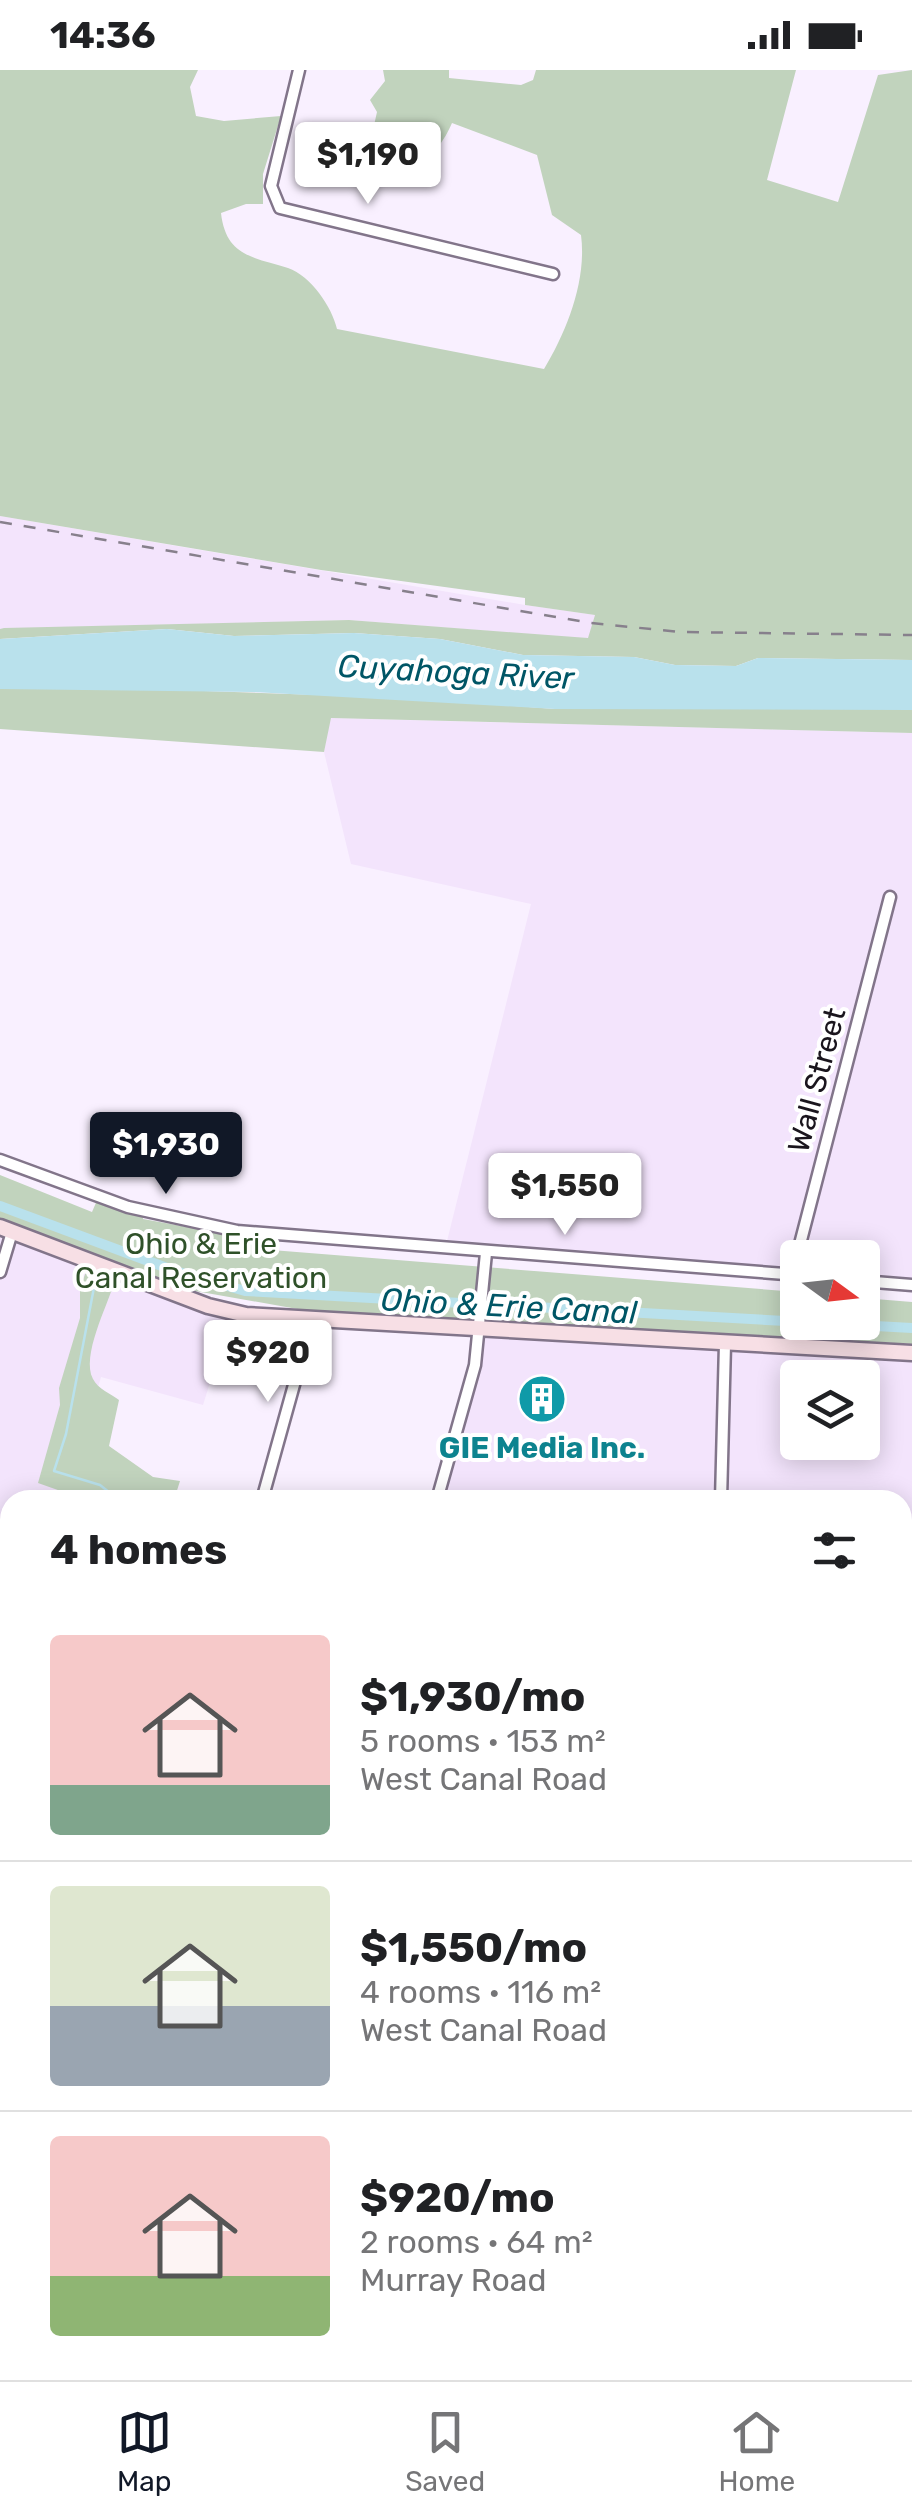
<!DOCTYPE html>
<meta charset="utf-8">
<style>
:root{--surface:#fff;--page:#f6f6f6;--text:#202124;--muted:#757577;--line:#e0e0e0;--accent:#111827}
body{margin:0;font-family:Rubik,sans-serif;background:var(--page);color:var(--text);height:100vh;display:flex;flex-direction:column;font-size:38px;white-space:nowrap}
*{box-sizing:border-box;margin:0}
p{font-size:32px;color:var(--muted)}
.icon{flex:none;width:55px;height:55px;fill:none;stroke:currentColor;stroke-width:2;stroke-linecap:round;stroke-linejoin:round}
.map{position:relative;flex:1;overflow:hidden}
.panel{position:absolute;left:0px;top:1420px;width:912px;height:890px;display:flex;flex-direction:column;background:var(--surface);border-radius:30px 30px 0 0;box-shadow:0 5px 25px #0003}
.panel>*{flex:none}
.needle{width:65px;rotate:105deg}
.buttons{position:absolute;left:780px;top:1170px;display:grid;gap:20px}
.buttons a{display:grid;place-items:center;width:100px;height:100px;border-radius:10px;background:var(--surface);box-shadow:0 5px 25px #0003;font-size:50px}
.price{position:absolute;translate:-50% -85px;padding:0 22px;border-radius:10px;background:#fff;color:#222;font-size:32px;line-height:65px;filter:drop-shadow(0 2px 5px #0008)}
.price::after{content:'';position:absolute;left:50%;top:60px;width:30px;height:22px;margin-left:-15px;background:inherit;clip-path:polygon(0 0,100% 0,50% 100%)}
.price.current{background:var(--accent);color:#fff}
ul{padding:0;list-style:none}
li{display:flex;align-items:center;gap:30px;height:250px;padding:0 50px}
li+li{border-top:2px solid var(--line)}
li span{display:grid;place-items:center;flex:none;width:280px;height:200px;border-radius:10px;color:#555}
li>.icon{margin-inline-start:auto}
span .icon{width:120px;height:120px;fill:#fffc;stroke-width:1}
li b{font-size:42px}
h2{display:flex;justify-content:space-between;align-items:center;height:120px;padding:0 50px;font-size:42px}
.status{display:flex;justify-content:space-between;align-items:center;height:70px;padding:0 50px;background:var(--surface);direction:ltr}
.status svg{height:28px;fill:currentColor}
.menu{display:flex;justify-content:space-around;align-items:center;height:140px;border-top:2px solid var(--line);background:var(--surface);font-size:28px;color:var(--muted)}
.menu a{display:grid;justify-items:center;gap:5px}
.menu .current{color:var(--accent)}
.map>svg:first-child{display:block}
.built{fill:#f3e4fc;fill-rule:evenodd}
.green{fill:#c1d3bd}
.water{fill:#b9e1ec}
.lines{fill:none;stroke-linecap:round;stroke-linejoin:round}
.stream{stroke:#b9e1ec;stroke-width:2.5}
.canal{stroke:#b9e1ec;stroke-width:10}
.minor-casing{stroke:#82758a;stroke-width:15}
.secondary-casing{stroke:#82758a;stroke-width:19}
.minor{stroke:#fff;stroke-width:10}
.secondary{stroke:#f7dfe5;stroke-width:14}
.rail{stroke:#87808c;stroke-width:2.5;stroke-dasharray:12 12;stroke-linecap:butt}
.labels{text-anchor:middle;stroke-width:8;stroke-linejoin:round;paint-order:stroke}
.street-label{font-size:30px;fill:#1a151d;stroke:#fff}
.park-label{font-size:30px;fill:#2f5129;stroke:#fff}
.culture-label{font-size:30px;font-weight:bold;fill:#0d838f;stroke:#fff}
.water-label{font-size:32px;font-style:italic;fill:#005666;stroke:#fff}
</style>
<div class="status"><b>14:36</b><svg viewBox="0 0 49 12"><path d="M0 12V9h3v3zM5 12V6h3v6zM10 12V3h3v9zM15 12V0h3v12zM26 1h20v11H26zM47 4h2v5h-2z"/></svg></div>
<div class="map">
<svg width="912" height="2310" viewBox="0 0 912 2310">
<rect width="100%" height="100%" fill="#f9f0ff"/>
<g class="built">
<polygon points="0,446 525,535 595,545 589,569 349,550 0,559"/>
<polygon points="330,648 912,663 912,1215 863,1211 862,1188 798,1188 797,1205 445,1179 531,834 351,794 324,682"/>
<polygon points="0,1157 232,1242 203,1335 101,1307 66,1430 10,1430 10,1489 0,1486"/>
<path d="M482,1259l430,24v276l-9,-4 -1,-125h-466zM798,1308h64v64h-64z"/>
<polygon points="912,1737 912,1983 903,1957 902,1758"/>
<polygon points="304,2300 543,2300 527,2310 311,2310"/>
</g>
<g class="green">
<path d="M0,0h198l-8,17 6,29 28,5 57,-5 -18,58v30h-17l-25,9c5,44 33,44 67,55 23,8 44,39 49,61l207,40c23,-38 43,-89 37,-134l-29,-20 -15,-60 -85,-32c-25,57 -44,19 -78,32l-4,-12 7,-31 -7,-12 15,-19 -2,-11h66v8l72,7 12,-5 3,-10h260l-29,110 71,22 40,-127 34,-5v590l-154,-2 -22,8 -61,-1 -41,-8 -111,-2 -83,-16 -86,-6 -120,3 -67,-7 -167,10v-10l4,-1 345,-8 239,18 7,-23 -70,-10v-7l-204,-28 -321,-54z"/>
<polygon points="86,617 407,628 555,639 874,637 912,640 912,663 331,648 324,682 0,659 0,619"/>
<polygon points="0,1105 92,1142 98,1128 143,1143 143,1149 259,1170 259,1179 797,1222 798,1252 862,1252 863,1228 912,1232 912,1274 303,1240 167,1216 0,1150"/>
<path d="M86,1202l28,11c-7,24 -33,73 -21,96 5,10 18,15 26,21l-10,46 44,31 27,4 -6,19h-88l-48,-17 22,-78 -1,-17 21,-70v-31z"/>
<polygon points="902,1555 912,1559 912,1737 903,1758"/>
<polygon points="903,1957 912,1983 912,2271 903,2274"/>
<polygon points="122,2300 304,2300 311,2310 126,2310 130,2307"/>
<polygon points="543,2300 855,2300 838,2310 527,2310"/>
</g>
<polygon class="water" points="167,559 234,566 354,563 440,569 523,585 634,587 675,595 736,596 758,588 912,590 912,640 555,639 252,622 0,619 0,569"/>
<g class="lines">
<g class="stream">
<polyline points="96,1207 66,1364 54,1401 100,1415 119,1430"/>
<polyline points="0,1971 10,1932"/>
</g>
<polyline class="canal" points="0,1136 175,1201 245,1221 912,1258"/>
<g class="minor-casing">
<g id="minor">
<polyline points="299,0 271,116 280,138 553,204"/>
<polyline points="0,1090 128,1137 237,1161 798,1205"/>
<polyline points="0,1202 12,1162"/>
<polyline points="792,1205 890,827"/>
<polyline points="862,1211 912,1215"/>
<polyline points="262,1430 312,1250"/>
<polyline points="437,1430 475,1295 486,1183"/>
<polyline points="721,1430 725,1274"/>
</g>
</g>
<g class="secondary-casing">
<polyline id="secondary" points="0,1157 208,1236 246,1245 912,1283"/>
</g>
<use href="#minor" class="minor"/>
<use href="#secondary" class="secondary"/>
<polyline class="rail" points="0,452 591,553 680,562 912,565"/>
</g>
<defs>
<g id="building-disc" transform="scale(2.5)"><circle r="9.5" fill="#0f9aa8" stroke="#fff"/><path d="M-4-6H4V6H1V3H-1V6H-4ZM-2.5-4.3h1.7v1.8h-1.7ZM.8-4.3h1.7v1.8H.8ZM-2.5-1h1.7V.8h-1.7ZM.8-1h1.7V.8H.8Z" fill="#fff"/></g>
</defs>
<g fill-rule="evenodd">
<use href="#building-disc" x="542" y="1329"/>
</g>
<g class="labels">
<g class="street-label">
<text transform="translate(817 1010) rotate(-75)" y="10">Wall Street</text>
</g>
<g class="park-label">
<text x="201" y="1184">Ohio &amp; Erie<tspan x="201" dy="34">Canal Reservation</tspan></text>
</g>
<g class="culture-label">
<text x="542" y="1388">GIE Media Inc.</text>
</g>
<g class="water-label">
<text transform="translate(456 602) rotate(3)" y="11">Cuyahoga River</text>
<text transform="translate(509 1236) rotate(3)" y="11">Ohio &amp; Erie Canal</text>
</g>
</g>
</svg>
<div class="buttons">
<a><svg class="needle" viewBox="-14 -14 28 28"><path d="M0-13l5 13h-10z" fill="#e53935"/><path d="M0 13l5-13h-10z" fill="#757577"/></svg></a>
<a><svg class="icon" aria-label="layers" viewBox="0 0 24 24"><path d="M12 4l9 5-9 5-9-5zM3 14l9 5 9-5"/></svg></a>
</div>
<b class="price" style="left:368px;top:137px">$1,190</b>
<b class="price current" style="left:166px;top:1127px">$1,930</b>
<b class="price" style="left:565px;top:1168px">$1,550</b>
<b class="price" style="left:268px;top:1335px">$920</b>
<section class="panel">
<h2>4 homes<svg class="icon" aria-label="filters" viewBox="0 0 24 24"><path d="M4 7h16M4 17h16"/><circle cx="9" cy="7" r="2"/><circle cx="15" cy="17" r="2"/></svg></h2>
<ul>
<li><span style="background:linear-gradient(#f6c9c9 75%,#7fa58c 0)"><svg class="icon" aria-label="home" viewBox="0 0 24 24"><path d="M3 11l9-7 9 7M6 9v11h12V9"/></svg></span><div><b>$1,930/mo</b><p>5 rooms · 153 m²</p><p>West Canal Road</p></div></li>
<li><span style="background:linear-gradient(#dfe7d0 60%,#9aa5b1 0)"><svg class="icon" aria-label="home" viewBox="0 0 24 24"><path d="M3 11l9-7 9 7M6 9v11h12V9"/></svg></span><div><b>$1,550/mo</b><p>4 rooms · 116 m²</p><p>West Canal Road</p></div></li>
<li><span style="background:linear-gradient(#f6c9c9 70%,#8fb573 0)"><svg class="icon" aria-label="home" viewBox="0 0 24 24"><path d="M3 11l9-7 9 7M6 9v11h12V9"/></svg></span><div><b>$920/mo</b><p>2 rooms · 64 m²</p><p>Murray Road</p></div></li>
</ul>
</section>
</div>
<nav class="menu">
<a class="current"><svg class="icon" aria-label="map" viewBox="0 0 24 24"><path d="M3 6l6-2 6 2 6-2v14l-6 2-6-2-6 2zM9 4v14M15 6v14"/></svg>Map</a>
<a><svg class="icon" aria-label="saved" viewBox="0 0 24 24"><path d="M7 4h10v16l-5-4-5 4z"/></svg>Saved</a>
<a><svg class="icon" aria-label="home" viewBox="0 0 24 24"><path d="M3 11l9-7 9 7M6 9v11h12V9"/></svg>Home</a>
</nav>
